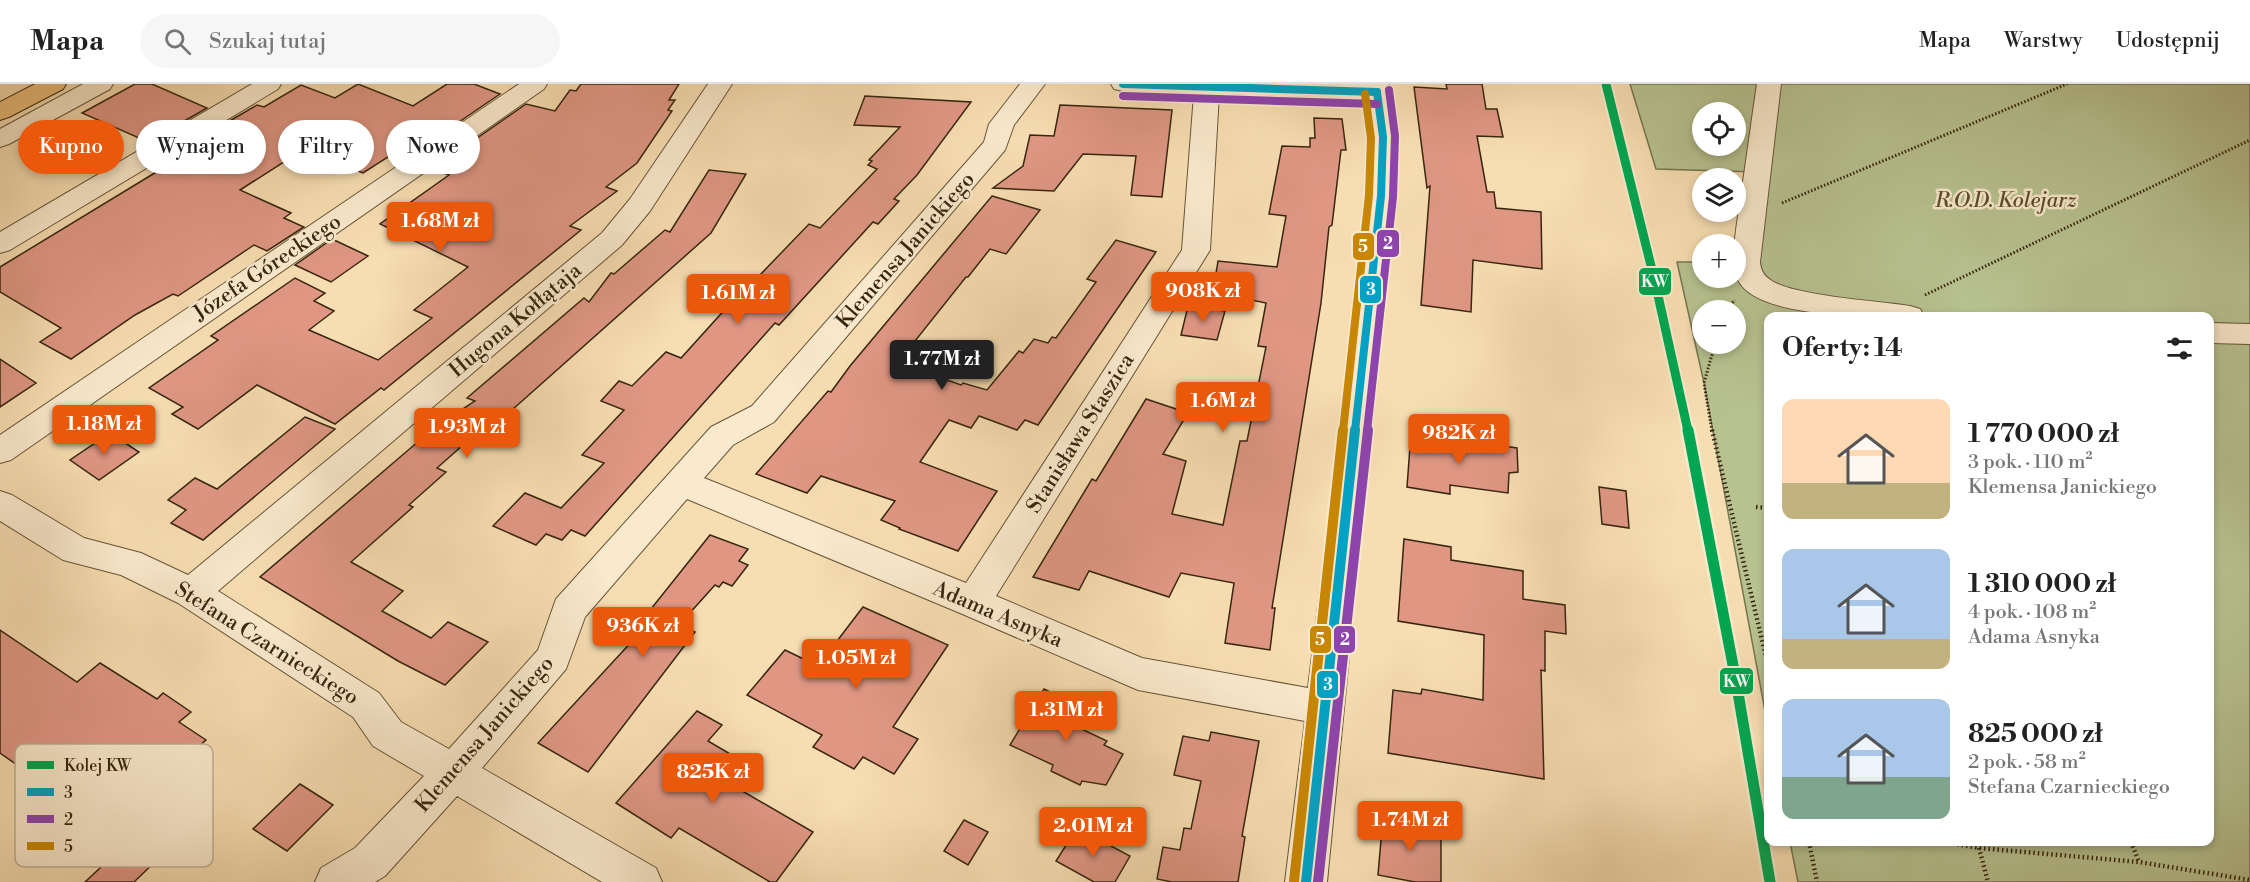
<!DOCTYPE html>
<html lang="pl">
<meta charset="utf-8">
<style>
:root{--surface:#fff;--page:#f6f6f6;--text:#222;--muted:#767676;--line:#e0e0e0;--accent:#ea580c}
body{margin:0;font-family:"Libre Bodoni",serif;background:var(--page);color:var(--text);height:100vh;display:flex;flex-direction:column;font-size:22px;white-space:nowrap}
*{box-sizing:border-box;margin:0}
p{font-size:20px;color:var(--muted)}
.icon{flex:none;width:33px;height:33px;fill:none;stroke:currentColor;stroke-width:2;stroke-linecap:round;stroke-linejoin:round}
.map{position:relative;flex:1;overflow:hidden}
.panel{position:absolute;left:1764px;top:228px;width:450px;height:534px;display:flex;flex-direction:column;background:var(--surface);border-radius:12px;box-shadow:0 3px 9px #0003}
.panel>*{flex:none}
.hud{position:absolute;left:18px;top:36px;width:570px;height:54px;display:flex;gap:12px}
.fabs{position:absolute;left:1692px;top:18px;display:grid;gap:12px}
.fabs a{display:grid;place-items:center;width:54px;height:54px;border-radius:50%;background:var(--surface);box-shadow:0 3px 9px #0003;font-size:30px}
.price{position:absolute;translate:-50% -51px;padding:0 14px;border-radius:6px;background:var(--accent);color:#fff;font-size:20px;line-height:39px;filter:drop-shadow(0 2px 3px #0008)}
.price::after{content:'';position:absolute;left:50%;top:36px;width:18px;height:14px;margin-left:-9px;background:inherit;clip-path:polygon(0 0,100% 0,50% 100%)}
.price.current{background:#222;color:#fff}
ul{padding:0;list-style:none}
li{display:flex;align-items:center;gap:18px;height:150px;padding:0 18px}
li span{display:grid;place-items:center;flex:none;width:168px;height:120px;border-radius:12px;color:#555}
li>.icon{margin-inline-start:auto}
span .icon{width:72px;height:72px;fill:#fffc;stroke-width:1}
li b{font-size:26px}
h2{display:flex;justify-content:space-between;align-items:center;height:72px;padding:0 18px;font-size:26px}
.pill{padding:0 21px;border-radius:27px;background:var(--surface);box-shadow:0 3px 9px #0003;font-size:21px;line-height:54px}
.pill.current{background:var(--accent);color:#fff}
header{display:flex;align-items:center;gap:36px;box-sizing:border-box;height:84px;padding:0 30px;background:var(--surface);border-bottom:2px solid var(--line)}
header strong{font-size:28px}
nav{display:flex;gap:33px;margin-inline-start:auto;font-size:21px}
.search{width:420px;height:54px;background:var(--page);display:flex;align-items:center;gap:15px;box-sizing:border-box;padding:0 21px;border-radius:33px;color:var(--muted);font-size:22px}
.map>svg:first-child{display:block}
.green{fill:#b7c290;stroke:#777450;stroke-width:1.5;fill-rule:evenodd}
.building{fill:#df9784;stroke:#37260f;stroke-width:1.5}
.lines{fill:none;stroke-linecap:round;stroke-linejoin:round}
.minor-casing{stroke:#675438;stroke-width:2}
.primary-casing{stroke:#37260f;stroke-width:2}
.path-far1{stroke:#37260f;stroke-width:3;stroke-dasharray:1.5 2;stroke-linecap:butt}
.path{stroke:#37260f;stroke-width:4.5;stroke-dasharray:1.5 3;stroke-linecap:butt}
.minor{fill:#faeacd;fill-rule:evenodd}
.primary{fill:#ecbf79;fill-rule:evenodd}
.bus-1-far1-casing{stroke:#faeacd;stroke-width:11}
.bus-1-casing{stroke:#faeacd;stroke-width:14}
.bus-2-far1-casing{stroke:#faeacd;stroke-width:11}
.bus-2-casing{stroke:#faeacd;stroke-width:14}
.bus-3-far1-casing{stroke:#faeacd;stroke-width:11}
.bus-3-casing{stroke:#faeacd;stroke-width:14}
.bus-1-far1{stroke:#03a2c4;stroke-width:8}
.bus-1{stroke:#03a2c4;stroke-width:10}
.bus-2-far1{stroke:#8e44ad;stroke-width:8}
.bus-2{stroke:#8e44ad;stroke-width:10}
.bus-3-far1{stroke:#c78604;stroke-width:8}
.bus-3{stroke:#c78604;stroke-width:10}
.rail-1-far1-casing{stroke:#faeacd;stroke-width:13}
.rail-1-casing{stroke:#faeacd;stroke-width:16}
.rail-1-far1{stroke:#00a651;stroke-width:9}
.rail-1{stroke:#00a651;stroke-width:11}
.labels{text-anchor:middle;stroke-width:5;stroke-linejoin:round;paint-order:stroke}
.park-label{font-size:21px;font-style:italic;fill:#574d2f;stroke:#faeacd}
.street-label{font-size:21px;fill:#37260f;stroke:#faeacd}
.key{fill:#faeacd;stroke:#c0af94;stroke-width:1.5}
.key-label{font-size:16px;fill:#37260f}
.line-badge{stroke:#faeacd;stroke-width:2}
.badge-label{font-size:16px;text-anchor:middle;font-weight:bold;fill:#fff}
</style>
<header>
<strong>Mapa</strong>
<div class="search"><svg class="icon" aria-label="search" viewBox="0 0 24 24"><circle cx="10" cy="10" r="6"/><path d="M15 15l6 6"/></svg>Szukaj tutaj</div>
<nav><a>Mapa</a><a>Warstwy</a><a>Udostępnij</a></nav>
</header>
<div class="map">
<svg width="2250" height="798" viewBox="0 0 2250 798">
<rect width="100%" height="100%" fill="#f7deb2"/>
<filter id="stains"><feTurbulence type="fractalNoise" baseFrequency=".00333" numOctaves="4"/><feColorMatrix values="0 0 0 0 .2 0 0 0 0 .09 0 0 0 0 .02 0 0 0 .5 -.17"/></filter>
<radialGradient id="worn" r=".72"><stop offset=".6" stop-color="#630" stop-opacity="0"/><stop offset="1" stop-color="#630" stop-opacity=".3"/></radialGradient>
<path class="green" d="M1630,0h620v798h-452l-8,-40h420v-526h-442v411l-64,-344 -27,-121h25v16h34v-16l20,-90 -100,-3zM1702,28h34v34h-34zM1702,226h34v34h-34z"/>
<g class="building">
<polygon points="135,0 152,0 207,24 148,58 82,29"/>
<polygon points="358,0 413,22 447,0 474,0 500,10 406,74 394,69 363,89 304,65 240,106 291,129 284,134 304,143 267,167 254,161 178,212 173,210 135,231 71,275 40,258 61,244 0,208 0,183 181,73 174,70 233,35 257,21 264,23 301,1 335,14"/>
<polygon points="581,0 679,0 669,16 675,16 668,26 672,27 637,79 606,103 617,107 570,142 581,146 384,306 381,304 335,340 257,301 198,345 172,330 183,323 149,304 218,256 211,252 295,194 325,209 314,217 334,227 309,246 378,276 432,234 414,226 468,183 380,140 449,91 433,85 526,20 555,27 570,6 576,7"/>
<polygon points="1446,0 1482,0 1486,25 1497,25 1503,53 1477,52 1487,108 1494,108 1496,124 1541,128 1542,185 1473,176 1471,228 1421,221 1430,102 1427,104 1414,3 1447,5"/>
<polygon points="865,12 971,18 917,91 894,115 899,117 878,140 873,138 779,241 775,239 585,452 571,446 562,456 546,450 536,461 493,442 525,409 561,424 604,379 582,371 624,326 601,317 619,297 632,302 666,268 681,274 728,222 722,220 751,191 758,193 809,140 820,144 877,85 868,81 872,77 869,76 900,43 854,41"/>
<polygon points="1060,21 1172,26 1162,113 1131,111 1136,72 1083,70 1054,107 993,104 1023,82 1030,51 1054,52"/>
<polygon points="1314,34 1342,35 1346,66 1341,66 1332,141 1329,143 1321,219 1272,524 1275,524 1270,566 1225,559 1234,499 1181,489 1169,513 1089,487 1079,506 1033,493 1092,395 1096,397 1146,315 1188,329 1163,370 1186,377 1172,430 1223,441 1240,357 1247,357 1266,263 1258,262 1266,219 1213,208 1218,177 1277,183 1286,132 1269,130 1282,62 1310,63 1310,54 1315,54"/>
<polygon points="709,86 746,90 711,149 494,342 488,339 437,384 446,388 409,421 413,423 351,478 403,507 382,527 431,554 448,538 488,558 445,601 398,577 260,493 434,344 475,317 467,314 584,214 589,218 611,189 614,190 665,146 670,148"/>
<polygon points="992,112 1040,126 1006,170 990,165 968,193 966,193 907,267 914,269 904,281 961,301 963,299 987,306 1019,267 1023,269 1034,255 1048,259 1052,253 1056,254 1096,198 1087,195 1116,156 1156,168 1038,341 1025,336 1017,346 979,332 971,344 949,336 920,378 997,407 958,467 899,445 900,444 881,436 895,417 821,392 807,409 756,390 828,307 831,308 850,282"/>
<polygon points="332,155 368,172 331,198 295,181"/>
<polygon points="1188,222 1225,227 1217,256 1181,251"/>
<polygon points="0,275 36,299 0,323"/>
<polygon points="305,333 335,345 203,456 171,439 186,426 168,416 195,394 217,405"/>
<polygon points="110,349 139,368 99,396 70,376"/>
<polygon points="1411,349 1517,364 1518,388 1509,389 1508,409 1450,401 1450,410 1407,403"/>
<polygon points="1599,403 1626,407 1629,444 1602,440"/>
<polygon points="710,451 748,465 739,477 748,481 732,502 723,498 719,503 715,501 679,541 695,548 588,688 538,659 635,554 627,551 651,525"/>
<polygon points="1404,455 1451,463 1451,476 1523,487 1523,515 1565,521 1566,550 1545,547 1545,587 1541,586 1544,695 1388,669 1393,606 1421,610 1422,605 1483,616 1484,551 1398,537"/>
<polygon points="863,523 948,561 893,643 918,655 894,690 863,673 854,685 813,663 822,651 747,611 785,566 818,582"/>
<polygon points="0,546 77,598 100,579 157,615 163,609 191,628 179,638 206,656 99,751 57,719 63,713 0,669"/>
<polygon points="1044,605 1087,627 1077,643 1107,657 1104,661 1123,670 1106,701 1082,697 1080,701 1051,687 1053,681 1010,661"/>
<polygon points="697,627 722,641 708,657 737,674 720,694 813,748 776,798 770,798 679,744 671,754 616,719"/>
<polygon points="1211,648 1259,657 1242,752 1245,753 1238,798 1172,798 1157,795 1163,763 1180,766 1184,744 1191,745 1201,697 1174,691 1183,652 1209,657"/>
<polygon points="300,700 333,721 287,767 253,745"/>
<polygon points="1383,733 1441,744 1441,798 1415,798 1378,791"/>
<polygon points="964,736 988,748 968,781 944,767"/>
<polygon points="1077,744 1130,772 1115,798 1094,798 1056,777"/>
<polygon points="128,758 157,776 134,798 85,798"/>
</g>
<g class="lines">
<g class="minor-casing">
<g id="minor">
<polygon points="83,0 113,0 110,5 9,60 0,63 0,45"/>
<polygon points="252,0 281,0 278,5 10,166 0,169 0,148"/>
<polygon points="519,0 547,0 544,5 11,376 0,379 0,351"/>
<path d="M708,0h24l-82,127 -28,34 -404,346 161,102 22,29 48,27 89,-99 18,-51 155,-172 41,-21 232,-264 5,-18 31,-40h25l-31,41 -9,25 -231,272 -41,23 -29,33 262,105 216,-333 12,-156 -71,-3 -9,-2 -3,-5h278l7,53 -2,59 -67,686h-42l20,-161 -167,-31 -178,-77 -273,-114 -102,118 -19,52 -84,99 174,100 6,14h-60l-145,-86 -72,80 -10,6h-60l6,-14 34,-20 69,-72 -51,-30 -20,-29 -175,-114 -57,-28 -58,-15 -63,-39v-30l12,4 72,43 57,15 47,22 414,-342 28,-34zM1219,10l147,5 4,38 -2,59 -60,492 -166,-30 -146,-62 214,-346z"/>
<path d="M1757,0h24l-21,178c1,9 4,14 12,19 24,15 106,20 138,25l10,3 4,7c-37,0 -178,6 -188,-42 -5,-21 1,-49 4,-72 6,-39 11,-79 17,-118z"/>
<polygon points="2210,239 2250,240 2250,260 2210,259"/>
</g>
</g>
<g class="primary-casing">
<polygon id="primary" points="35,0 66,0 63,5 9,33 0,36 0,18"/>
</g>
<g class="path-far1">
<polyline points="1782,119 2067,0"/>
<polyline points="1925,211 2250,56"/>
<polyline points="1725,226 1735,216"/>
<polyline points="1712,347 1704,299 1715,260"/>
</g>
<g class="path">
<polyline points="1712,346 1768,581"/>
<polyline points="1756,423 1768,424"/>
<polyline points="1809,758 1817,798"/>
<polyline points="1944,758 1979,764 2139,778 2250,796"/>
<polyline points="2131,758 2139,778"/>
<polyline points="1979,764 1988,798"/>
</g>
<use href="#minor" class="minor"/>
<use href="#primary" class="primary"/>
<g class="bus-1-far1-casing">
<g id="bus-1-far1">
<polyline points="1123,0 1377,8"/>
<polyline points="1355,347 1381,112 1383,53 1377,8"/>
</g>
</g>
<g class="bus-1-casing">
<polyline id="bus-1" points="1306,798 1355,346"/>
</g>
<g class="bus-2-far1-casing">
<g id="bus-2-far1">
<polyline points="1123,12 1377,20"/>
<polyline points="1367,347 1393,113 1395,52 1389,6"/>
</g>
</g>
<g class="bus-2-casing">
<polyline id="bus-2" points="1318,798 1368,346"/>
</g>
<g class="bus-3-far1-casing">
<polyline id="bus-3-far1" points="1343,347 1369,111 1371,54 1365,10"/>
</g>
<g class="bus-3-casing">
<polyline id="bus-3" points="1294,797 1343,346"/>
</g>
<use href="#bus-1-far1" class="bus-1-far1"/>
<use href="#bus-1" class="bus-1"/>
<use href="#bus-2-far1" class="bus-2-far1"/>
<use href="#bus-2" class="bus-2"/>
<use href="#bus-3-far1" class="bus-3-far1"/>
<use href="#bus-3" class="bus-3"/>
<g class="rail-1-far1-casing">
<polyline id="rail-1-far1" points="1606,0 1655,198 1688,347"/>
</g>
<g class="rail-1-casing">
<polyline id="rail-1" points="1688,346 1736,597 1770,798"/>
</g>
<use href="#rail-1-far1" class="rail-1-far1"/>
<use href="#rail-1" class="rail-1"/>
</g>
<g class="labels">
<g class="park-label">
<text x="2006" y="123">R.O.D. Kolejarz</text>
</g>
<g class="street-label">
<text transform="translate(905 166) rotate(-49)" y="7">Klemensa Janickiego</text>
<text transform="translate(267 183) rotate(-34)" y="7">Józefa Góreckiego</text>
<text transform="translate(515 236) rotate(-40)" y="7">Hugona Kołłątaja</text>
<text transform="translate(1080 349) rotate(-58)" y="7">Stanisława Staszica</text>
<text transform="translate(998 530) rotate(23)" y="7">Adama Asnyka</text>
<text transform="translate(267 559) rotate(32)" y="7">Stefana Czarnieckiego</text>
<text transform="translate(484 650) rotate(-49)" y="7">Klemensa Janickiego</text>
</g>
</g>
<rect x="15" y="660" width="198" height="123" rx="9" class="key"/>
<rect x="27" y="677" width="27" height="8" fill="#00a651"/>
<rect x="27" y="704" width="27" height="8" fill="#03a2c4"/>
<rect x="27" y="731" width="27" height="8" fill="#8e44ad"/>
<rect x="27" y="758" width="27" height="8" fill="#c78604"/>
<g class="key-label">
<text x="64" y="687">Kolej KW</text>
<text x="64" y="714">3</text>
<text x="64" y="741">2</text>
<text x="64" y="768">5</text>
</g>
<g class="line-badge">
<rect x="1376" y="145" width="24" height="29" rx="6" fill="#8e44ad"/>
<rect x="1352" y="148" width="23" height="29" rx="6" fill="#c78604"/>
<rect x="1638" y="183" width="34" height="29" rx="6" fill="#00a651"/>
<rect x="1359" y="191" width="23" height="29" rx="6" fill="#03a2c4"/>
<rect x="1333" y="541" width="23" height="29" rx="6" fill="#8e44ad"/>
<rect x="1309" y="541" width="23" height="29" rx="6" fill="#c78604"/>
<rect x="1719" y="583" width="35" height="28" rx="6" fill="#00a651"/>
<rect x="1316" y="586" width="23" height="29" rx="6" fill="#03a2c4"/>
</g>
<g class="badge-label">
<text x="1388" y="165">2</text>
<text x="1363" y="168">5</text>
<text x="1655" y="203">KW</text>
<text x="1371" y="211">3</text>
<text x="1345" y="561">2</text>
<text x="1320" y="561">5</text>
<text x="1737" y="603">KW</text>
<text x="1328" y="606">3</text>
</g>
<rect width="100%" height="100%" filter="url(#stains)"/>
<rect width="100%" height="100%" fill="url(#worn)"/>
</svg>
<div class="fabs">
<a><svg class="icon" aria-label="locate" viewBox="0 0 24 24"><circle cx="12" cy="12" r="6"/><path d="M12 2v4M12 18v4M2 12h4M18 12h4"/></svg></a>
<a><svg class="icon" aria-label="layers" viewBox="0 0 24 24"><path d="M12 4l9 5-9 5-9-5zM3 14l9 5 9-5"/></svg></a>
<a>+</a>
<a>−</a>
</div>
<b class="price" style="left:440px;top:169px">1.68M zł</b>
<b class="price" style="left:1203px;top:239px">908K zł</b>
<b class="price" style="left:738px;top:241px">1.61M zł</b>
<b class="price current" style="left:942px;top:307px">1.77M zł</b>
<b class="price" style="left:1223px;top:349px">1.6M zł</b>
<b class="price" style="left:104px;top:372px">1.18M zł</b>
<b class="price" style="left:467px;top:375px">1.93M zł</b>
<b class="price" style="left:1459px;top:381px">982K zł</b>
<b class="price" style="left:643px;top:574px">936K zł</b>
<b class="price" style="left:856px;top:606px">1.05M zł</b>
<b class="price" style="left:1066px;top:658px">1.31M zł</b>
<b class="price" style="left:713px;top:720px">825K zł</b>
<b class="price" style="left:1410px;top:768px">1.74M zł</b>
<b class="price" style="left:1093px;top:774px">2.01M zł</b>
<div class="hud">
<a class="pill current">Kupno</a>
<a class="pill">Wynajem</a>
<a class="pill">Filtry</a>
<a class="pill">Nowe</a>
</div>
<section class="panel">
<h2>Oferty: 14<svg class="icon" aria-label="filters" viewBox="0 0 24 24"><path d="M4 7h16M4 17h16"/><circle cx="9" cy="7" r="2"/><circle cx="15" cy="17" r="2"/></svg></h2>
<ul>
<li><span style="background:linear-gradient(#ffd9b3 70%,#c2b280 0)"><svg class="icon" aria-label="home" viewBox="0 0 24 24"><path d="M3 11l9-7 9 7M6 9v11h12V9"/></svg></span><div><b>1 770 000 zł</b><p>3 pok. · 110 m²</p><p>Klemensa Janickiego</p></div></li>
<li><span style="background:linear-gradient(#a9c7e8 75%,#c2b280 0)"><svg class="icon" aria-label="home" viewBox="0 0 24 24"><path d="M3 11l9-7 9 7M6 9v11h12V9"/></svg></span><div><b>1 310 000 zł</b><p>4 pok. · 108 m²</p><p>Adama Asnyka</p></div></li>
<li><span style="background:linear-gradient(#a9c7e8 65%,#7fa58c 0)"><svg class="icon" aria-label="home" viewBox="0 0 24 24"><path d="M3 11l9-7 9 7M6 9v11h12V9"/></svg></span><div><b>825 000 zł</b><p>2 pok. · 58 m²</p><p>Stefana Czarnieckiego</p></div></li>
</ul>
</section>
</div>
